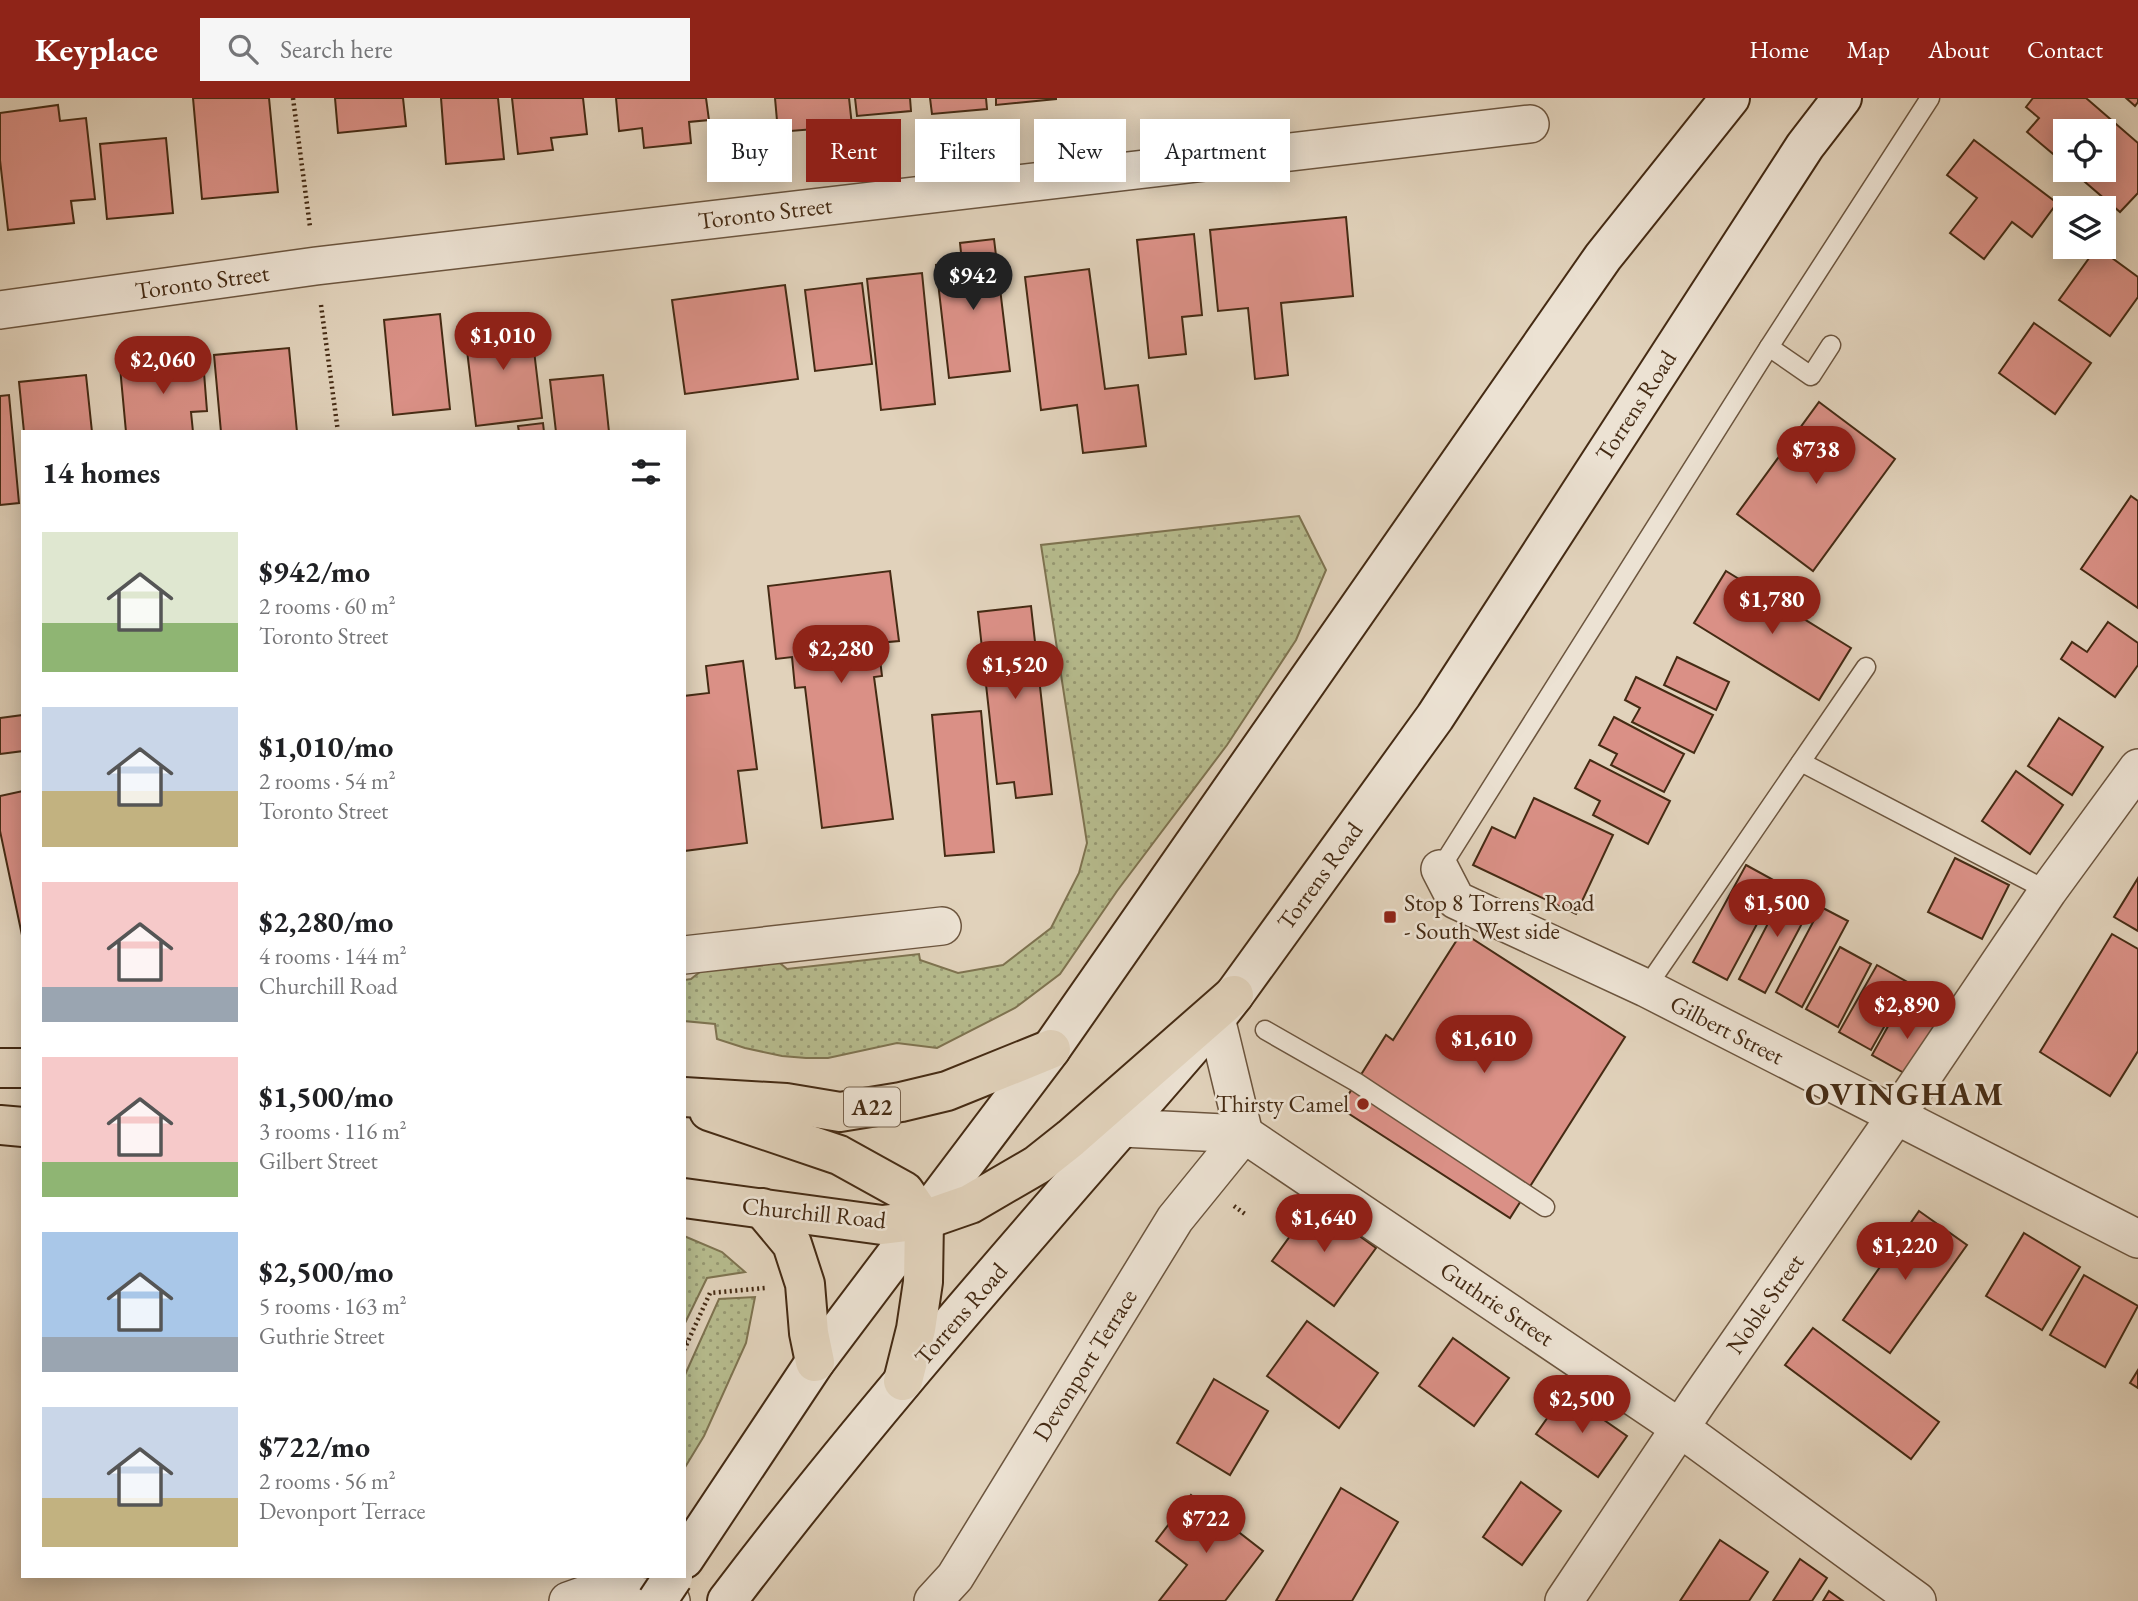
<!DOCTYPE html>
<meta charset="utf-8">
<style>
:root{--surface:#fff;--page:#f6f6f6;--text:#202124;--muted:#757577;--accent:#8f2418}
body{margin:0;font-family:"EB Garamond",serif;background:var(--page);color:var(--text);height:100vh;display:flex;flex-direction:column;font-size:26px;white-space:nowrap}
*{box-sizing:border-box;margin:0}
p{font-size:23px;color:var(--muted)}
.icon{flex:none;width:38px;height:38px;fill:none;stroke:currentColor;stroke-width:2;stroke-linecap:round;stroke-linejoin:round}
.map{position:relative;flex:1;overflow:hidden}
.panel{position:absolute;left:21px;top:332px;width:665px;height:1148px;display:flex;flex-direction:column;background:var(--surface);border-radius:0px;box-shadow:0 4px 18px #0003}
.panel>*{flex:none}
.banner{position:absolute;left:707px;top:21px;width:665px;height:63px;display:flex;gap:14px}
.fabs{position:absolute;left:2053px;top:21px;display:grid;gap:14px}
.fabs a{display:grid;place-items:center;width:63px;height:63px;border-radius:0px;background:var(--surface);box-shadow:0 4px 18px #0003;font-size:35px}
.price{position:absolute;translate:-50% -60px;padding:0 16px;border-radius:24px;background:var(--accent);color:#fff;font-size:23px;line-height:46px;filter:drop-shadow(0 2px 4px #0008)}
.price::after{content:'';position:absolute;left:50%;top:42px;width:21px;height:16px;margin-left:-10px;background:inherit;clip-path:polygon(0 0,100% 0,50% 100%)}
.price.on{background:#222;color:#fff}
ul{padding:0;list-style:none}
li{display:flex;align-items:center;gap:21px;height:175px;padding:0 21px}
li span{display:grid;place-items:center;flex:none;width:196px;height:140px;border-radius:0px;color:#555}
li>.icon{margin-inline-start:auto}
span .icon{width:84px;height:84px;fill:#fffc;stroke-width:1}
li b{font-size:30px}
h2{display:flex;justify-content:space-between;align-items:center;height:84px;padding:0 21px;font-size:30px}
.pill{padding:0 24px;border-radius:0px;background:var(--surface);box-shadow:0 4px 18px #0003;font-size:24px;line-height:63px}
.pill.on{background:var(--accent);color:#fff}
header{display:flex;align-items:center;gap:42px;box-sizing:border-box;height:98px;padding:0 35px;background:var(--accent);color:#fff}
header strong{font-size:33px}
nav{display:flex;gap:38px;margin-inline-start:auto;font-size:24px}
.search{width:490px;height:63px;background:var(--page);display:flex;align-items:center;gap:18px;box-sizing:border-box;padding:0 24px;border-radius:0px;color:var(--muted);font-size:26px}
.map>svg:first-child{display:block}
.grass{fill:url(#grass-dots);stroke:#7e7350;stroke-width:2}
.building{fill:#da9086;stroke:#452b14;stroke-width:2}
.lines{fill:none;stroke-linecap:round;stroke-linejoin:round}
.service-casing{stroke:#6c553e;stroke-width:21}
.minor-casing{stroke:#6c553e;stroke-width:40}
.secondary-casing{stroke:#452b14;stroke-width:42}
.primary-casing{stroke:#452b14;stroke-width:42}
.path{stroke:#452b14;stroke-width:4.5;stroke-dasharray:2 3.5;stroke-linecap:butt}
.service{stroke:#ece2d3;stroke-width:18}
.minor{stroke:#ece2d3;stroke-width:37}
.secondary{stroke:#ece2d3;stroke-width:38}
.primary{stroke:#e1d2bb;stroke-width:38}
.secondary-bridge-casing{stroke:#452b14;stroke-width:42;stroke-linecap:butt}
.secondary-bridge{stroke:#ece2d3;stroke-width:38}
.poi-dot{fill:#8f2418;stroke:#ece2d3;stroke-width:2.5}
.labels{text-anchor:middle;stroke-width:5;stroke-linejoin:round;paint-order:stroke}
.shield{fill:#ece2d3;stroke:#77624d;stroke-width:2}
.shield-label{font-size:23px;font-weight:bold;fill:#452b14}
.street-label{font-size:24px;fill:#452b14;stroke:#ece2d3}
.poi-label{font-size:24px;fill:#452b14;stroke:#ece2d3;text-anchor:start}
.district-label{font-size:32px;font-weight:bold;letter-spacing:2px;fill:#452b14;stroke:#ece2d3}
</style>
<header>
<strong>Keyplace</strong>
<div class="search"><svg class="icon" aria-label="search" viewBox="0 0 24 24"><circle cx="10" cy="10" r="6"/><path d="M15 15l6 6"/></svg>Search here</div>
<nav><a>Home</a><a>Map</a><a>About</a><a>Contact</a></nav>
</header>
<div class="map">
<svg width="2138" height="1503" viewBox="0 0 2138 1503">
<defs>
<pattern id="grass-dots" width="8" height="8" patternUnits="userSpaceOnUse" patternTransform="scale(1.75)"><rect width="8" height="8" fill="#b6bb8d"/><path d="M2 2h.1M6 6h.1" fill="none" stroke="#969872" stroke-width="1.8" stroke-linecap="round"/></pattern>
</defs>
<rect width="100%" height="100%" fill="#e1d2bb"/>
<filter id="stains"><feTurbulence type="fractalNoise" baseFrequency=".00286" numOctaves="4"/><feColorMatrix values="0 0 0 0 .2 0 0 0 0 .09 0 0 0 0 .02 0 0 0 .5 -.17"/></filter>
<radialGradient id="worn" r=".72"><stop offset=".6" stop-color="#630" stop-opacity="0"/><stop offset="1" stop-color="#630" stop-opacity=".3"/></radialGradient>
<g class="grass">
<polygon points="1299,418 1326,472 1296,542 1227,647 1117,793 1060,876 1015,910 937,950 897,945 828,960 806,960 782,958 745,950 717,941 715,926 684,923 684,882 691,881 721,857 768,855 787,871 919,856 920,862 958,875 1003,867 1051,830 1079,775 1087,745 1041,447"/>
<polygon points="684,1138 722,1154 745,1174 707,1180 685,1225"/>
<polygon points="755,1199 746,1245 704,1338 684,1371 684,1279 719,1201"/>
</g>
<g class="building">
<polygon points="193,0 269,0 278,94 202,101"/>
<polygon points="335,0 403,0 406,28 338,35"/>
<polygon points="441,0 498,0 504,61 446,66"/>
<polygon points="512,0 583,0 587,36 551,40 553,52 518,56"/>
<polygon points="616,0 706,0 709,22 689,24 691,45 644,50 642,30 619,33"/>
<polygon points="775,0 849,0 852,28 778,34"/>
<polygon points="855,0 910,0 911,13 857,18"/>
<polygon points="930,0 986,0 987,11 932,16"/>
<polygon points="996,0 1056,0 1056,1 996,7"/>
<polygon points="2033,0 2086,0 2138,45 2138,95 2120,114 2071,72 2104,72 2104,33 2065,33 2065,66 2027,34 2039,20 2026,9"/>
<polygon points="2126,0 2138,0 2138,4 2135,8"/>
<polygon points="58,7 60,23 86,20 95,101 71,103 74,125 8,132 0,62 0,15"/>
<polygon points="166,40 173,115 107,121 100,46"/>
<polygon points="1974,42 2057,105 2032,139 2012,124 1984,161 1950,135 1977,100 1947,77"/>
<polygon points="1346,119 1353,198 1281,205 1288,277 1255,281 1248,210 1218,213 1210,132"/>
<polygon points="1194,136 1202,217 1182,219 1186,256 1149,260 1137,142"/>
<polygon points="994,141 1010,273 949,280 936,167 962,164 960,145"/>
<polygon points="2097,149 2138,179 2138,199 2110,238 2059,202"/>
<polygon points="1089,171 1105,291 1138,287 1146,348 1083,355 1077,307 1041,312 1025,179"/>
<polygon points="922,175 935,306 881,312 867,181"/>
<polygon points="862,185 872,266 815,273 805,192"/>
<polygon points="785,187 798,281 685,296 672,202"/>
<polygon points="440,216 450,311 393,317 384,222"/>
<polygon points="530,219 542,320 476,328 464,227"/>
<polygon points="2034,225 2091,265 2055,316 1999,275"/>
<polygon points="289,250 297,334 221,334 214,257"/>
<polygon points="203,262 207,313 191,314 193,334 126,334 120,269"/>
<polygon points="86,277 92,334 24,334 19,284"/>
<polygon points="603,277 609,334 556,334 550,282"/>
<polygon points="9,297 19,405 0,407 0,298"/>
<polygon points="1819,304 1895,361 1813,473 1737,416"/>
<polygon points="543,325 544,334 519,334 518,328"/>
<polygon points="2131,398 2138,403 2138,510 2081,471"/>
<polygon points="890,473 899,543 878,545 882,578 874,579 893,721 822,730 805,589 795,590 792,559 776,561 768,488"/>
<polygon points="1726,473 1851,550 1819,602 1694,525"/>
<polygon points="1031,508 1052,696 1016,700 1014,684 997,686 978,514"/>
<polygon points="2108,524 2138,545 2138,567 2115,599 2061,561 2072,544 2087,554"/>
<polygon points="1677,559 1729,584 1716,612 1664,587"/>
<polygon points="743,563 757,671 738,673 747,745 684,753 684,598 709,595 706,568"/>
<polygon points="1636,579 1713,617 1694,655 1632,624 1640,610 1625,602"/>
<polygon points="981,613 994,754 945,758 932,617"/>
<polygon points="23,617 23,653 0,656 0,620"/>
<polygon points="1614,619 1684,656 1664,694 1611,667 1617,656 1599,647"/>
<polygon points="2059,620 2103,649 2072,697 2028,668"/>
<polygon points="1590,662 1670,703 1648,746 1593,717 1600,703 1575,690"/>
<polygon points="2016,673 2063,707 2030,756 1982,723"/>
<polygon points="23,693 23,842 0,733 0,698"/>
<polygon points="1534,700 1613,737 1576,816 1473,767 1492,729 1515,740"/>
<polygon points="1955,760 2009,787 1982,841 1928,814"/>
<polygon points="1746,767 1779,785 1727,882 1693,864"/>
<polygon points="2138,780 2138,833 2114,819"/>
<polygon points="1788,787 1815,801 1765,895 1739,881"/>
<polygon points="1821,809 1848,823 1802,909 1776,894"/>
<polygon points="1462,834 1625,939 1510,1120 1340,1010 1386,937 1393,942"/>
<polygon points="2112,836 2138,851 2138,953 2110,998 2040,954"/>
<polygon points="1840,849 1871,866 1838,929 1806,911"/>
<polygon points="1877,867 1909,885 1871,952 1839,934"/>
<polygon points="1901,905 1942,929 1913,980 1872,957"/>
<polygon points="1314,1105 1376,1150 1334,1208 1272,1163"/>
<polygon points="1919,1113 1967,1147 1890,1255 1843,1222"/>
<polygon points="2024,1135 2080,1169 2042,1232 1986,1198"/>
<polygon points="2084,1177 2138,1208 2105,1269 2050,1237"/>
<polygon points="1307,1223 1378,1275 1339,1330 1267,1278"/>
<polygon points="1813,1230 1939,1324 1911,1361 1785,1267"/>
<polygon points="1453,1240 1509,1280 1474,1328 1419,1288"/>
<polygon points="2138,1272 2138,1290 2130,1285"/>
<polygon points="1214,1281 1268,1313 1230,1377 1177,1345"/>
<polygon points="1565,1295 1627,1338 1598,1379 1536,1336"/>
<polygon points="1521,1384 1561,1413 1522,1467 1483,1439"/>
<polygon points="1341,1390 1398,1424 1352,1503 1276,1503"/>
<polygon points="1191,1397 1263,1453 1225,1503 1159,1503 1187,1467 1156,1443"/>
<polygon points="1720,1442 1768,1474 1749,1503 1680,1503"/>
<polygon points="1800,1461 1827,1480 1812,1503 1773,1503"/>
<polygon points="1829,1493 1843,1503 1823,1503"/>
</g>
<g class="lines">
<g class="service-casing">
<g id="service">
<polyline points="1769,249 1811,278 1831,247"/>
<polyline points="1801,664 2048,793"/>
<polyline points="1440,771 1769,249 1930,0"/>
<polyline points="1646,890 1866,569"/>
<polyline points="1265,932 1356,984 1545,1109"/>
</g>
</g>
<g class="minor-casing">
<g id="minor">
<polyline points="0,212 316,168 1530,26"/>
<polyline points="1440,771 1456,802 1646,890 2138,1141"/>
<polyline points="684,857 942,828"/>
<polyline points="1216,920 1244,1036"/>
<polyline points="1122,1030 1244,1036 1680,1330 1917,1503"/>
<polyline points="568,1503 599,1492 671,1503"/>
<polyline points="933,1503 955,1479 1175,1121 1244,1036"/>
<polyline points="1564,1503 1700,1300 1896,1018 2048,793 2138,670"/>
</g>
</g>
<g class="secondary-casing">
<g id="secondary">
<polyline points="684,1461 815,1264 1051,951 1603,159 1730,0"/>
<path d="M727,1503c153,-202 324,-391 489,-583l18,-23 201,-278 370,-571 37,-48"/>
</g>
</g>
<g class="primary-casing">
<g id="primary">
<polyline points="0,970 23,970"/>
<polyline points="684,999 786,1005 840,1014 901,1004 947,993 1051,951"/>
<polyline points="709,1013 839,1057 904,1093 924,1122"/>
<polyline points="0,1027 23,1029"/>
<polyline points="684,1100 882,1127 924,1122 970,1106 1037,1067 1071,1040 1234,897"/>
<polyline points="762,1110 792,1146 805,1186 809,1235 815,1264"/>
<polyline points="903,1283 916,1231 923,1184 924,1122"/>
</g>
</g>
<g class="path">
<polyline points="293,0 310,129"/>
<polyline points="321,207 338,334"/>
<polyline points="1234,1108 1245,1116"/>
<polyline points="684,1243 688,1245 684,1245"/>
<polyline points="684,1252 710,1195 765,1190"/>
</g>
<use href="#service" class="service"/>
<use href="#minor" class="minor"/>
<use href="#secondary" class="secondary"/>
<use href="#primary" class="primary"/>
<g class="secondary-bridge-casing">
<polyline id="secondary-bridge" points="657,1503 673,1479"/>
</g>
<use href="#secondary-bridge" class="secondary-bridge"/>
</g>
<g class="poi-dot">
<rect x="1383" y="812" width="14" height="14" rx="3.5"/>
<circle cx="1363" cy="1006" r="7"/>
</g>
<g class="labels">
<rect class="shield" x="844" y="989.5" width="56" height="39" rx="5"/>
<g class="shield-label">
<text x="872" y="1017">A22</text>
</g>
<g class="street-label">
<text transform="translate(765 115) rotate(-7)" y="8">Toronto Street</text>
<text transform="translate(202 184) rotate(-8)" y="8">Toronto Street</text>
<text transform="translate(1636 308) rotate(-57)" y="8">Torrens Road</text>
<text transform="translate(1320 778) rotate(-54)" y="8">Torrens Road</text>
<text transform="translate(1727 932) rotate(27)" y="8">Gilbert Street</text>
<text transform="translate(814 1115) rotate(6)" y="8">Churchill Road</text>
<text transform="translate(1497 1206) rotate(34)" y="8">Guthrie Street</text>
<text transform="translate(1765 1206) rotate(-55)" y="8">Noble Street</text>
<text transform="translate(961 1216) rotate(-49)" y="8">Torrens Road</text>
<text transform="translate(1085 1267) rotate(-58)" y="8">Devonport Terrace</text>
</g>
<g class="poi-label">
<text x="1404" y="813">Stop 8 Torrens Road<tspan x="1404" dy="28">- South West side</tspan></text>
<text x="1349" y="1014" text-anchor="end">Thirsty Camel</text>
</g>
<g class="district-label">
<text x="1905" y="1007">OVINGHAM</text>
</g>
</g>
<rect width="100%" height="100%" filter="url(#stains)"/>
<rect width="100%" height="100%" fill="url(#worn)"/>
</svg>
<div class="fabs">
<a><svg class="icon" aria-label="locate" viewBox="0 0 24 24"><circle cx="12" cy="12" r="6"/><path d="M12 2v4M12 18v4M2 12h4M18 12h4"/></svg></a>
<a><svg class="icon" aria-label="layers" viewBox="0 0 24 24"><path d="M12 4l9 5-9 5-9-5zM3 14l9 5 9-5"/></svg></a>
</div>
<b class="price on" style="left:973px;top:214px">$942</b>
<b class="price" style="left:503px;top:274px">$1,010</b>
<b class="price" style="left:163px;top:298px">$2,060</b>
<b class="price" style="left:1816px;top:388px">$738</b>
<b class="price" style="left:1772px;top:538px">$1,780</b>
<b class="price" style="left:841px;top:587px">$2,280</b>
<b class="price" style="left:1015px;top:603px">$1,520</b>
<b class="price" style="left:1777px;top:841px">$1,500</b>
<b class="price" style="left:1907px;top:943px">$2,890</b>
<b class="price" style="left:1484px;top:977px">$1,610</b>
<b class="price" style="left:1324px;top:1156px">$1,640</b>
<b class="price" style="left:1905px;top:1184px">$1,220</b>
<b class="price" style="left:1582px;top:1337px">$2,500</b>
<b class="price" style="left:1206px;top:1457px">$722</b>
<div class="banner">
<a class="pill">Buy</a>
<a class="pill on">Rent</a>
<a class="pill">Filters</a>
<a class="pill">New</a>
<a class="pill">Apartment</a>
</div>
<section class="panel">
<h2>14 homes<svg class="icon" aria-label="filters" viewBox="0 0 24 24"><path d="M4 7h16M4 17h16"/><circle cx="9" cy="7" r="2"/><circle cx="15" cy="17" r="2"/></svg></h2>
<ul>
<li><span style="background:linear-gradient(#dfe7d0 65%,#8fb573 0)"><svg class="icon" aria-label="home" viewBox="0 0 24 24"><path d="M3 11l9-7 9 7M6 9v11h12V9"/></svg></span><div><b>$942/mo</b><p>2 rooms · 60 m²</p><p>Toronto Street</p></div></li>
<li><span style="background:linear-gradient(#c9d6e8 60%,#c2b280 0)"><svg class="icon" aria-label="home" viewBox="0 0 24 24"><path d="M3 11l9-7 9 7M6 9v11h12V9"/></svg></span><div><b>$1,010/mo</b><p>2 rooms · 54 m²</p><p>Toronto Street</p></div></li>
<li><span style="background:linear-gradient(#f6c9c9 75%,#9aa5b1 0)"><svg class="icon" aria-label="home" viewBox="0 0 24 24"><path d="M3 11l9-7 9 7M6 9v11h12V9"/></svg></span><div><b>$2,280/mo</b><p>4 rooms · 144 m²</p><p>Churchill Road</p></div></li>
<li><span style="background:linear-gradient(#f6c9c9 75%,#8fb573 0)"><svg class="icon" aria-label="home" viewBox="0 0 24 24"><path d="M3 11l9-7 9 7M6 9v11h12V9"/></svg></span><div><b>$1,500/mo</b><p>3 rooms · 116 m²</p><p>Gilbert Street</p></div></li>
<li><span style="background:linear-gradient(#a9c7e8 75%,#9aa5b1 0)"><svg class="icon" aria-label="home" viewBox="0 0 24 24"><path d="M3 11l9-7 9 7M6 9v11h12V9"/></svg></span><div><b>$2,500/mo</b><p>5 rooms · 163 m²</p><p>Guthrie Street</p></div></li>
<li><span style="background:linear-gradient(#c9d6e8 65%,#c2b280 0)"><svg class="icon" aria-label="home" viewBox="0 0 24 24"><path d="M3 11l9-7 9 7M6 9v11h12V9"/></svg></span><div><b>$722/mo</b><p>2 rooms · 56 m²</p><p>Devonport Terrace</p></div></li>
</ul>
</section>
</div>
